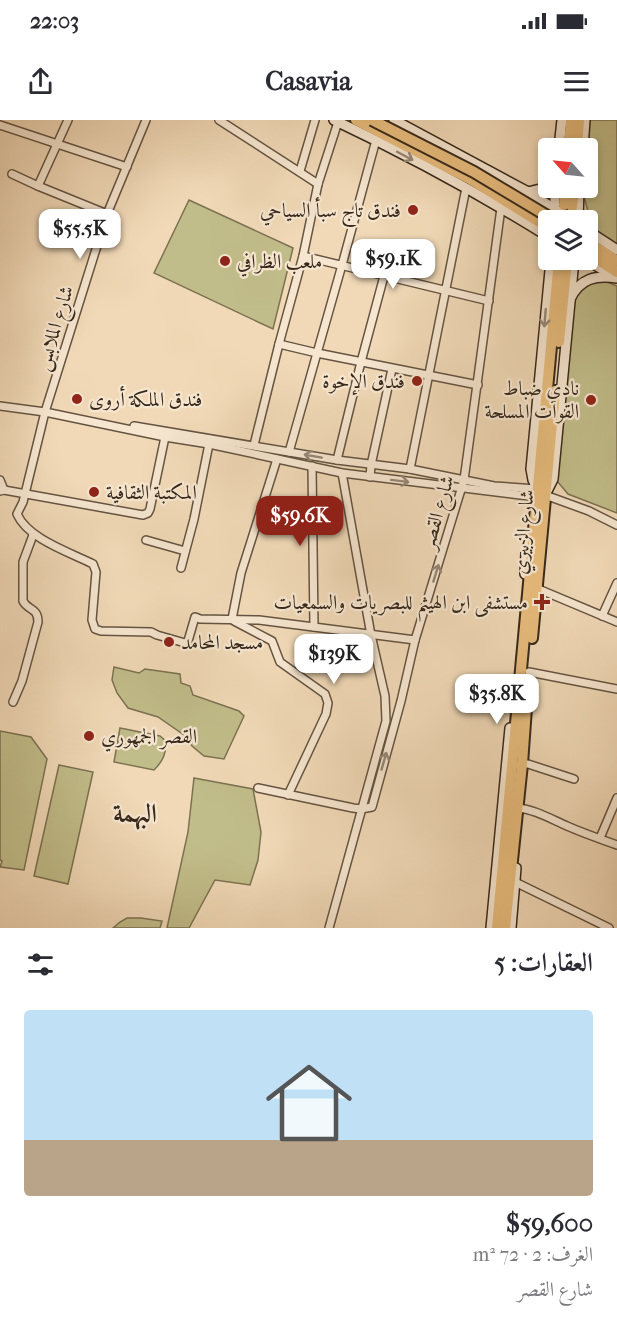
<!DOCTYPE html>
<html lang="ar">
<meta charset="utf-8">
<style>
:root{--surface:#fff;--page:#f2f2f3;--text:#2b2b33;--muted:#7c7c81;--line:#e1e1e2;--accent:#8f2418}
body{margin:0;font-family:"IM FELL French Canon",Amiri,serif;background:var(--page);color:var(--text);direction:rtl;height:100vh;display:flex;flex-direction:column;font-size:22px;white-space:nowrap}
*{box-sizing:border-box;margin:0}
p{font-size:20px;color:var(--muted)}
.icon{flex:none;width:33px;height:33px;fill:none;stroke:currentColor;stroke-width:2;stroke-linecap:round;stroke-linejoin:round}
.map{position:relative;height:808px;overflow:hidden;direction:ltr}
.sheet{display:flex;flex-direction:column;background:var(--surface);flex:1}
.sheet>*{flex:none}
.needle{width:39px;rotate:297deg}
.tools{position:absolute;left:538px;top:18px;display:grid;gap:12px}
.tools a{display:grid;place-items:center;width:60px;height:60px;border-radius:6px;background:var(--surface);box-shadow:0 3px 9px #0003;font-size:30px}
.price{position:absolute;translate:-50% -51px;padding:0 14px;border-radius:12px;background:#fff;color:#222;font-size:20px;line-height:39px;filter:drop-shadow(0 2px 3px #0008)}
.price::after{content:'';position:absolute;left:50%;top:36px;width:18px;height:14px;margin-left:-9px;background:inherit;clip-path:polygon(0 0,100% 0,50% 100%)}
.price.selected{background:var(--accent);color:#fff}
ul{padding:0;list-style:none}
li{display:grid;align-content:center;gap:12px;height:318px;padding:0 24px}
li+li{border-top:2px solid var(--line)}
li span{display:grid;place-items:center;height:186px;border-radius:6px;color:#555}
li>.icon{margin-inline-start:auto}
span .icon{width:108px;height:108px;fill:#fffc;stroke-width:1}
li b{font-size:26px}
h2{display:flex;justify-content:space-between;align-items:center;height:72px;padding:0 24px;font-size:26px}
.status{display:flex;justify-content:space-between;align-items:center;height:42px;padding:0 30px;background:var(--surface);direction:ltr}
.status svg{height:16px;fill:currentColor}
header{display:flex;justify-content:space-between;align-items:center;height:78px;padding:0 24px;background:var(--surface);font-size:27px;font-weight:800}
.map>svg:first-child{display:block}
.green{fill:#c1bd8a;stroke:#7c7252;stroke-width:1.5}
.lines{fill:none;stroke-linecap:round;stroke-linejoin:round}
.street-casing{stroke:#655442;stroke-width:10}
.secondary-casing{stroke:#36281b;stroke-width:12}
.primary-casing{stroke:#36281b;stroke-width:14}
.street{stroke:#f6e6d0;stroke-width:7}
.secondary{stroke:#f6e6d0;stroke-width:9}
.primary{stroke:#e8bc7c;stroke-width:10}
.primary-bridge-casing{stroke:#36281b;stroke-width:14;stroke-linecap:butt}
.primary-bridge{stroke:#e8bc7c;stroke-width:10}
.oneway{stroke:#968776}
.poi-dot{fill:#8f2418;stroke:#f6e6d0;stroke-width:2}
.labels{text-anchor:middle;stroke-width:4.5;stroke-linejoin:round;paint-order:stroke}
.poi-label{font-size:20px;fill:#36281b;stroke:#f6e6d0;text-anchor:start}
.street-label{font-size:20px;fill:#36281b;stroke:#f6e6d0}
.district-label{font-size:26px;font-weight:bold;fill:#36281b;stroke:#f6e6d0}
</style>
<div class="status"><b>22:03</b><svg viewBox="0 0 49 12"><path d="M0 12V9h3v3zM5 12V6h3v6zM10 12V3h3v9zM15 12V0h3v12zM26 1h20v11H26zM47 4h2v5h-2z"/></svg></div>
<header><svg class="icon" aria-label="menu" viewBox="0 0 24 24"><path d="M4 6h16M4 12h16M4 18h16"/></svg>Casavia<svg class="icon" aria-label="share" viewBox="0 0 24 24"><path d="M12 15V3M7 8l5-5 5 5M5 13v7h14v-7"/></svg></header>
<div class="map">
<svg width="617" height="808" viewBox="0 0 617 808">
<rect width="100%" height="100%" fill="#f1d9b7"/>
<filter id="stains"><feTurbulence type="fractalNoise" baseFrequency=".00333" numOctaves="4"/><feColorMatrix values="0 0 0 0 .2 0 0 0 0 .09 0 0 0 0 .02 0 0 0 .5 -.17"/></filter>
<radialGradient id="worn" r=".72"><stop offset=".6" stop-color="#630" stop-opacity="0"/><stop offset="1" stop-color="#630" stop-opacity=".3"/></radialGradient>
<g class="green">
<polygon points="588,0 617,0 617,126 598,113 588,92 582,68 588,68 588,28 585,28"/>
<polygon points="189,80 293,128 273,209 154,153"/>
<polygon points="602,160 617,166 617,393 568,374 557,361 572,199 576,173 583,165"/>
<polygon points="114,547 139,553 145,549 180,554 181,563 190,566 193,575 239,591 244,596 224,639 204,636 192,626 184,615 158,597 128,588 117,573 112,560"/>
<path d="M120,608l40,8 6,5c0,13 -3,20 -12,29l-40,-8z"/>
<polygon points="0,611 31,617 47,639 24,750 0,747 2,741 0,740"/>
<polygon points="59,645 93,652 68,764 34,756"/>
<polygon points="194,658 253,669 261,712 258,740 250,765 215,760 189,808 167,808 188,712"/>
<polygon points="127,798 141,798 162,801 160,808 113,808 120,802"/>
</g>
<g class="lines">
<g class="street-casing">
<g id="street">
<path d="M146,0l-39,94 -62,198 -22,90 -6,12c11,25 52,38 76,50l3,8 -4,48 3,9 6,2 50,1 6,3 28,8 3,-2 7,-24 5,2 59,1 156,20"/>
<polyline points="219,0 318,64"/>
<polyline points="0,5 127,47"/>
<polyline points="300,51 315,0"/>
<polyline points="12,54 38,66 107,94"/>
<polyline points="38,66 68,0"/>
<polyline points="303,136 489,181"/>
<polyline points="279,224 317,233 478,265"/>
<polyline points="0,286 45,292 165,317 209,324 342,353 536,377"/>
<polyline points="134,306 337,340 410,349 494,366 537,369"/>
<polyline points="254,325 279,224 303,136 318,64 338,2"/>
<polyline points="289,332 342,145 376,20"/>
<polyline points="337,340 361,242 384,156"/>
<polyline points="312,346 314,507"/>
<polyline points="410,349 466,68"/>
<polyline points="370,357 371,345 392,249"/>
<polyline points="0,360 4,370"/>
<polyline points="0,371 4,370 143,395 148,393 150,389 165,317"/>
<polyline points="545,375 589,391 617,405"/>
<polyline points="146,420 185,431"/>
<polyline points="181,448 194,399 209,324"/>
<polyline points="536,468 617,502"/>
<polyline points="602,496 617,463"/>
<polyline points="232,499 241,453 277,339"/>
<polyline points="234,501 272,521 280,542 325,574 328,583 326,594 288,675"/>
<polyline points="529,552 617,569"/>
<path d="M13,582l9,-21 16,-59c0,-15 -10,-11 -15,-21v-39l10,-27"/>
<polyline points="522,644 528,644 574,659"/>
<polyline points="258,668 353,688 361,689 372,687 401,581 415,520 464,360 501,88"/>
<path d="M517,688c17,1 34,11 50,18 16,7 33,13 50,19"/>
<polyline points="600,718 617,678"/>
<polyline points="515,762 609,808"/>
<polyline points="329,808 386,601 385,576 371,515 342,353"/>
</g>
</g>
<g class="secondary-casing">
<g id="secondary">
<path d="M334,0c74,35 146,74 215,117"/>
<polyline points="394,0 528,72 572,100"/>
<polyline points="559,28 562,0"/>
<polyline points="583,28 585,0"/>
<polyline points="528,72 544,68 549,65"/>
<polyline points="554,92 556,68"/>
<polyline points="578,100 579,68"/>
<polyline points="588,111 617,130"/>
<polyline points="587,140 613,156"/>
<path d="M570,179c10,-21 26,-24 47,-21"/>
<polyline points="537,369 533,360 531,349 551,140"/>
<polyline points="546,373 553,359 574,140"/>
<polyline points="525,454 526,433 529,423"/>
<polyline points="491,808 510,608"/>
<polyline points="511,808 516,748"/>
</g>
</g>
<g class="primary-casing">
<g id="primary">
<polyline points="356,0 470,59 549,108"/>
<polyline points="569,28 571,0"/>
<polyline points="577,28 579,0"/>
<polyline points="564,85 566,68"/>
<polyline points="572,87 574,68"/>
<polyline points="588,122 617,141"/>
<polyline points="588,133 617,152"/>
<polyline points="559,222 567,140"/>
<polyline points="532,518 555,271"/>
<polyline points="497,808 559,140"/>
<polyline points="505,808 522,644 528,560"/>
</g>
</g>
<use href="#street" class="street"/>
<use href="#secondary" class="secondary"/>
<use href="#primary" class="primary"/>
<g class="primary-bridge-casing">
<polyline id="primary-bridge" points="372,0 474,52 554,100"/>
</g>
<use href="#primary-bridge" class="primary-bridge"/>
</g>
<defs><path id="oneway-shaft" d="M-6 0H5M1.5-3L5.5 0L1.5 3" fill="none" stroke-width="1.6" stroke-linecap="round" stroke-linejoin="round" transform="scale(1.5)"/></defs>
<g class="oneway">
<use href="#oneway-shaft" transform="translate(405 36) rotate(28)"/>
<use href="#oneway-shaft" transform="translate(545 198) rotate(95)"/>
<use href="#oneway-shaft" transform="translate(313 336) rotate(-170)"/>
<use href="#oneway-shaft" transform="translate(400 361) rotate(7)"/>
<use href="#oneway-shaft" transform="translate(436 453) rotate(-73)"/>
<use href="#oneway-shaft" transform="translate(384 641) rotate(-74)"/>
</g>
<g class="poi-dot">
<circle cx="413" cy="90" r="6"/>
<circle cx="225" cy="141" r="6"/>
<circle cx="417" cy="261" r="6"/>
<circle cx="77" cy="279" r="6"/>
<circle cx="591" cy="280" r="6"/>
<circle cx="94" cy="372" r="6"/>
<path d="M539 473h6v6h6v6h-6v6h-6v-6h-6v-6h6z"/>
<circle cx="169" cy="522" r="6"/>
<circle cx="89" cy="616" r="6"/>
</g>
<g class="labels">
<g class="poi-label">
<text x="401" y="97" text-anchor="end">فندق تاج سبأ السياحي</text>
<text x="237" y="148">ملعب الظرافي</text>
<text x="405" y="268" text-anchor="end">فندق الإخوة</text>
<text x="579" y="275" text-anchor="end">نادي ضباط<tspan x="579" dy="23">القوات المسلحة</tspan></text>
<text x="89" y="286">فندق الملكة أروى</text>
<text x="106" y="379">المكتبة الثقافية</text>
<text x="528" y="489" text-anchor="end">مستشفى ابن الهيثم للبصريات والسمعيات</text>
<text x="181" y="529">مسجد المحامد</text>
<text x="101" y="623">القصر الجمهوري</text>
</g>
<g class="street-label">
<text transform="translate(54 208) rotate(-73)" y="7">شارع الملابس</text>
<text transform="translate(437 392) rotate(-74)" y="7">شارع القصر</text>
<text transform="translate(523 412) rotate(-85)" y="7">شارع الزبيري</text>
</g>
<g class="district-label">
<text x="135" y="702">البهمة</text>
</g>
</g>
<rect width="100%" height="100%" filter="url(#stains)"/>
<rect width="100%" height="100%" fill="url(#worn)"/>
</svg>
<div class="tools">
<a><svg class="needle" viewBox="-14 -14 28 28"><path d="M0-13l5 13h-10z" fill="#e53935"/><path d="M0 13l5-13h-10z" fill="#7c7c81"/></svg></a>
<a><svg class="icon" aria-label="layers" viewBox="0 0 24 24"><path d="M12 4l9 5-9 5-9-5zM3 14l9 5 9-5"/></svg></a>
</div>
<b class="price" style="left:80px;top:140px">$55.5K</b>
<b class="price" style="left:393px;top:170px">$59.1K</b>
<b class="price selected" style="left:300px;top:427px">$59.6K</b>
<b class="price" style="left:334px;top:565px">$139K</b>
<b class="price" style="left:497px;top:605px">$35.8K</b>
</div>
<section class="sheet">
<h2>العقارات: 5<svg class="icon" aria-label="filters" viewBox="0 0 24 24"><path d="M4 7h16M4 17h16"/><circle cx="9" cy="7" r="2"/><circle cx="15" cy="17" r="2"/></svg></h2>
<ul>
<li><span style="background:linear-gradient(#bfe0f5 70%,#b9a48a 0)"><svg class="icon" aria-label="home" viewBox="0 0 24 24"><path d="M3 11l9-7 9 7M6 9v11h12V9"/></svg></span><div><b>$59,600</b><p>الغرف: 2 · 72 m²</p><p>شارع القصر</p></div></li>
</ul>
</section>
